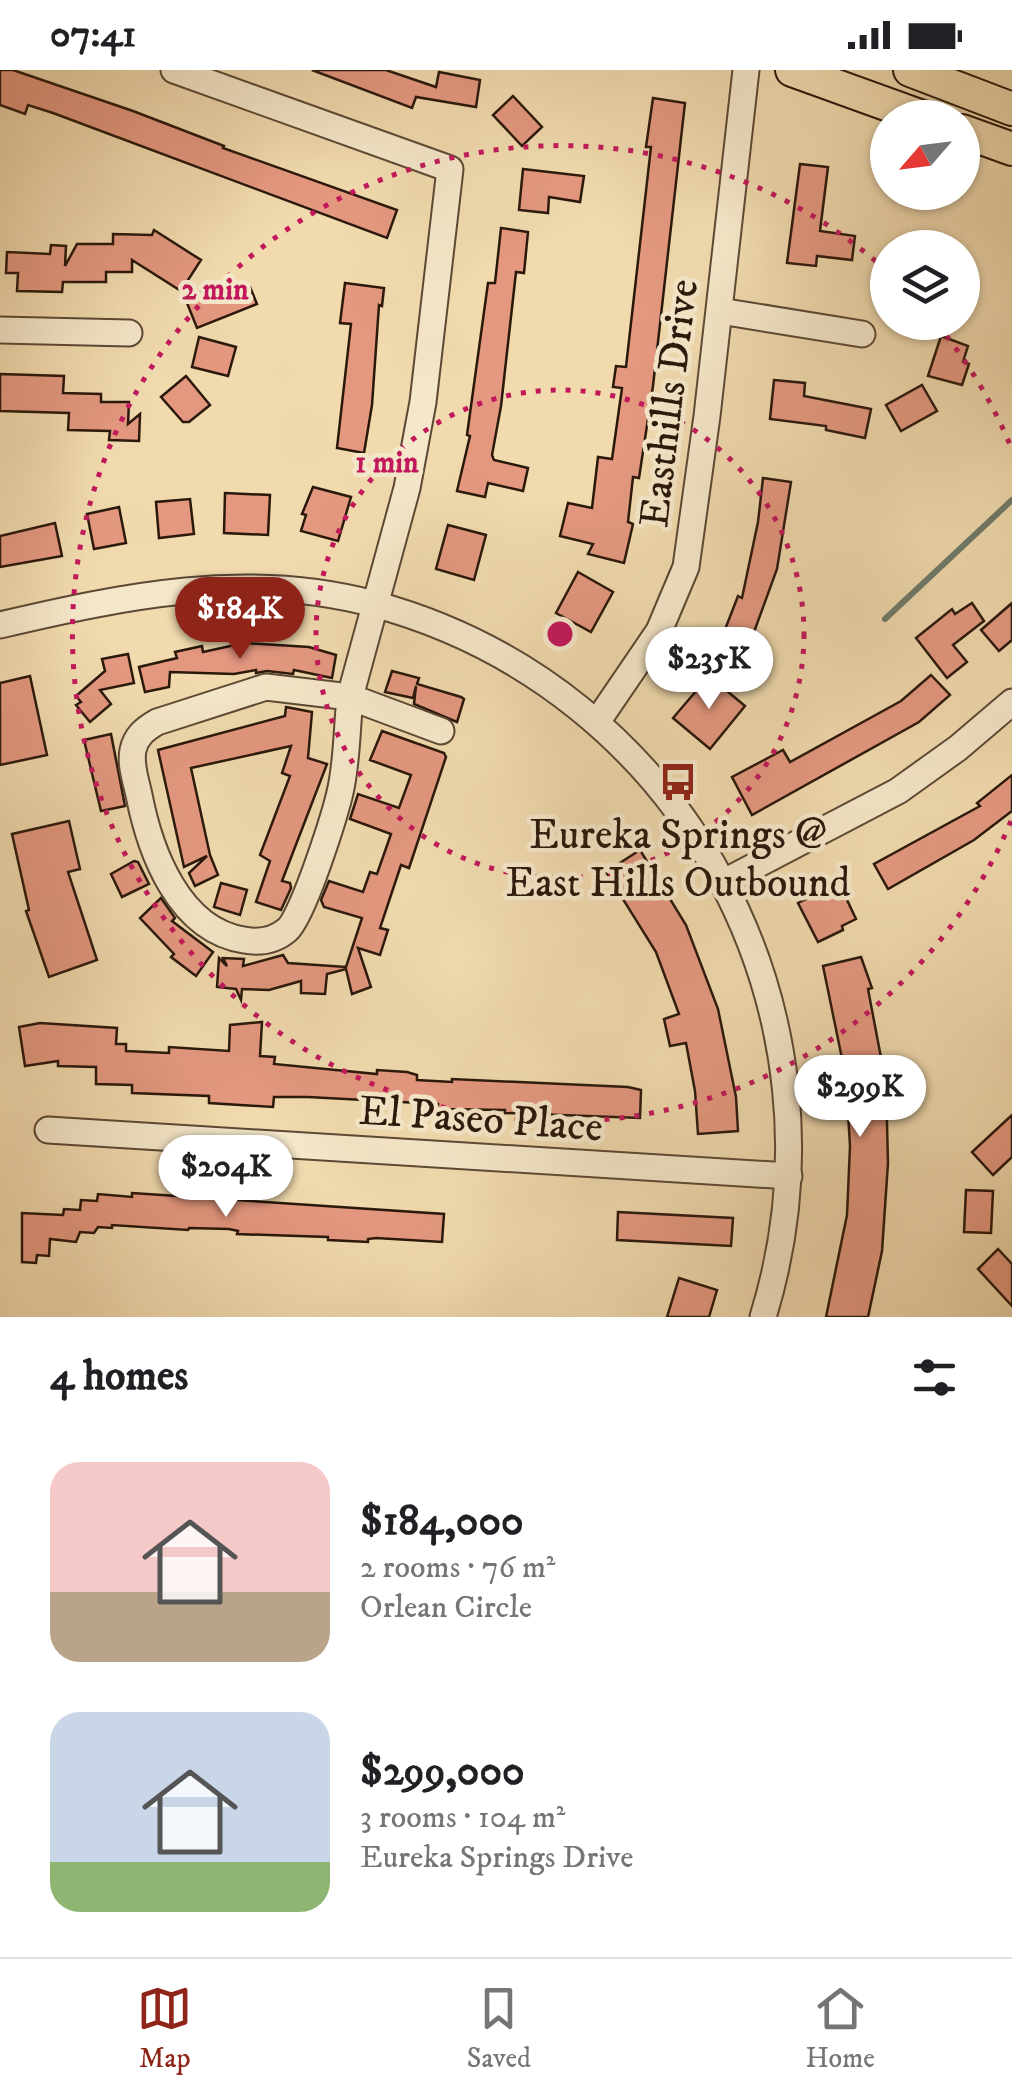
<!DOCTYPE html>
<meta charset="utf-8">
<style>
:root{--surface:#fff;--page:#f2f2f2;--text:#202124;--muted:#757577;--line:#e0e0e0;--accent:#8f2418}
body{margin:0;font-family:"IM FELL DW Pica",serif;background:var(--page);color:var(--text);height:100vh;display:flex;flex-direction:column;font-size:38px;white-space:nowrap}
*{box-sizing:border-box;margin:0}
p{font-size:32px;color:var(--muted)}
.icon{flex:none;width:55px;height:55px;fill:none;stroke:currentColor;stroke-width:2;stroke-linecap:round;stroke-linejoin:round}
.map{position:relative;height:1247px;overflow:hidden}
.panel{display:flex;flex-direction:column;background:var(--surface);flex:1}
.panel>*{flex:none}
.needle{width:65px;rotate:242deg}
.tools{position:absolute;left:870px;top:30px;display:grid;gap:20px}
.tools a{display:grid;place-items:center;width:110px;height:110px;border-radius:50%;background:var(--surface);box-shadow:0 2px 8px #0004;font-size:50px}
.price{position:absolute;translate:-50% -85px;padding:0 22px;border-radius:35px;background:#fff;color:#222;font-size:32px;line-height:65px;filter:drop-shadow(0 2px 5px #0008)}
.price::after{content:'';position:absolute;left:50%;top:60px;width:30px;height:22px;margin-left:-15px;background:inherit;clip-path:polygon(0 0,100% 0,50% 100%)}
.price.active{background:var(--accent);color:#fff}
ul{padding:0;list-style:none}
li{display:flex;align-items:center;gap:30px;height:250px;padding:0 50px}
li span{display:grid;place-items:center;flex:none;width:280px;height:200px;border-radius:30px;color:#555}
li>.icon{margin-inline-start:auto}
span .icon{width:120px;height:120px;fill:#fffc;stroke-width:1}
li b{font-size:42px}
h2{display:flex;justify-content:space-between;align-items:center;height:120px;padding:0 50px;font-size:42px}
.status{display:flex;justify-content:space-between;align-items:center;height:70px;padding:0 50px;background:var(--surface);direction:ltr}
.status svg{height:28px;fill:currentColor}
.tab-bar{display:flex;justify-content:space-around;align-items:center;height:140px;border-top:2px solid var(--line);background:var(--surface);font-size:28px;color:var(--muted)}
.tab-bar a{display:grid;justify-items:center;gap:5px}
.tab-bar .active{color:var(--accent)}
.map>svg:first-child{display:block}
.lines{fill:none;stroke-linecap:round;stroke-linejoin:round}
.stream{stroke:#6e7a69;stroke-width:6}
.building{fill:#e49880;stroke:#2a180b;stroke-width:2.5}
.minor-casing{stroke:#5c4834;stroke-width:29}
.major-casing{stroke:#2a180b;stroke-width:36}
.minor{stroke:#f5e7ca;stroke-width:25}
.major{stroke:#f0daae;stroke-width:32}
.ring{fill:none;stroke:#c2185b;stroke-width:5;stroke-dasharray:5 10}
.labels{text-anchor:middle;stroke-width:9;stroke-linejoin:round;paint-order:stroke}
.street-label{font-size:42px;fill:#2a180b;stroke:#f5e7ca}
.poi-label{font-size:42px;fill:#2a180b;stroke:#f5e7ca}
.centre{fill:#c2185b;stroke:#f5e7ca;stroke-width:5}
.ring-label{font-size:30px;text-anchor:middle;font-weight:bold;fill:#c2185b;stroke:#f5e7ca;stroke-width:9;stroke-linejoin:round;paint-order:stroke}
</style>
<div class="status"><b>07:41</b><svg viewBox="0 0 49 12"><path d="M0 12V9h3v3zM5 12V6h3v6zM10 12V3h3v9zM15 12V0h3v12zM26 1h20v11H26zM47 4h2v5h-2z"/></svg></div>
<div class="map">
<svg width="1012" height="1247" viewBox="0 0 1012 1247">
<rect width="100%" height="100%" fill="#f0daae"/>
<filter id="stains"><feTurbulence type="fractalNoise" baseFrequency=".002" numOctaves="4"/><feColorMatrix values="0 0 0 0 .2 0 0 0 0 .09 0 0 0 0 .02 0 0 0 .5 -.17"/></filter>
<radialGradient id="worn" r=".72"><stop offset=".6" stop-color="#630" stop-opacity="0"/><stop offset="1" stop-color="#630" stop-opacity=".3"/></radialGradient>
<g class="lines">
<polyline class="stream" points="885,549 1012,430"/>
</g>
<g class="building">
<polygon points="0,0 13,0 133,41 224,76 223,78 397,140 387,168 53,43 28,35 25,44 0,35"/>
<polygon points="312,0 386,0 436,17 439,2 480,10 476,37 416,27 412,38"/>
<polygon points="513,26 542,57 522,76 493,45"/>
<polygon points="653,28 685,33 653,316 639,408 633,407 628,452 633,454 624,493 588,484 593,474 560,466 568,433 592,438 598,387 612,389 622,318 613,317 616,296 626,297 651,77 646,77"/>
<polygon points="800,94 828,97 820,161 855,166 852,190 817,186 816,196 787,193"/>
<polygon points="523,99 584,106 580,132 549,127 548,143 519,140"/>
<polygon points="501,158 528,162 524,203 516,202 501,336 492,385 494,390 528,398 523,421 488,413 485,427 457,421 470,366 467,365 488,213 495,213"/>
<polygon points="154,160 201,190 181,221 132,190 132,202 106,202 106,212 63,212 62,222 17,221 18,203 6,203 7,182 50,184 51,175 66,176 65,196 77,174 113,174 113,164 152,165"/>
<polygon points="234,208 240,222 250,217 257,234 197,258 185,228"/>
<polygon points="345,213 384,218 382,236 379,235 372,335 364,383 337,378 351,254 340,253"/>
<polygon points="941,266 968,276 963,292 969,294 962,315 928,306"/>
<polygon points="199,267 236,277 228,306 192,297"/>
<polygon points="0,304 64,306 63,323 101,324 101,332 129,332 128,354 140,344 139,371 109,370 110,361 68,360 69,343 0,341"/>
<polygon points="186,306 210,335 189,352 183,352 161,327"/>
<polygon points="774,310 805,313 804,326 871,339 865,368 826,360 826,356 770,349"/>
<polygon points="922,315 937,341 901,361 886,335"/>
<polygon points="763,408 791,412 777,499 750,573 724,562 738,526 742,528 758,452"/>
<polygon points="313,417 351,427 338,471 301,461 306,445 302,444"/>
<polygon points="225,423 270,425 268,465 224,463"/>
<polygon points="190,429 194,464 159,468 156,432"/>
<polygon points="119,437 126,473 94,479 87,444"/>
<polygon points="55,453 62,486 0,497 0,466"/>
<polygon points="448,455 486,465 474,510 436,499"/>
<polygon points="578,502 613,522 591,562 556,543"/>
<polygon points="972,533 984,551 953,575 967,592 947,608 916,568 952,539 955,544"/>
<polygon points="1012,533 1012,570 999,581 981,560"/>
<polygon points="244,573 309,577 336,585 332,608 294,600 293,604 267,601 256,603 256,600 234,604 170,602 169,617 145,622 139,597 177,588 175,582 202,576 203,582"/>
<polygon points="128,584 134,613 100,620 111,634 90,652 76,635 81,632 76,626 105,601 102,589"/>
<polygon points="392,601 419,608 417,614 461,627 464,629 457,652 414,634 416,616 413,628 385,622"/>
<polygon points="931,605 950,625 919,652 752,745 732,707 783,680 790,692 901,631"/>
<polygon points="30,606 47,685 0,695 0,613"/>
<polygon points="709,606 745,636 710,679 673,648"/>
<polygon points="286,637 312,642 308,688 327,694 282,811 290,813 291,818 281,840 256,832 270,791 260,785 290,706 282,703 291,676 191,698 210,785 218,805 195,816 189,803 207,786 184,797 158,680 285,646"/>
<polygon points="382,661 444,683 446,687 409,798 401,795 380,858 388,860 380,885 358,878 371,917 352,924 346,899 327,904 325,924 301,923 301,911 269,920 242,919 241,930 236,919 217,917 219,888 227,896 223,888 244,889 243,896 283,885 288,893 346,897 362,848 324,837 321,830 329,811 363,822 370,802 377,804 391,764 350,749 358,724 399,738 411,705 370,690"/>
<polygon points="111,664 125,736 101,741 84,670"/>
<polygon points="1012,705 1012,741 974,770 888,819 874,794 980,736 977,733"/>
<polygon points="69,751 80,799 68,802 97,890 49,907 26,841 29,840 12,764"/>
<polygon points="640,780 686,855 718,939 736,1027 738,1061 698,1064 695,1021 686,973 670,976 664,949 679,944 656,882 606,802"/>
<polygon points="134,791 138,792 149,814 122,827 111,804"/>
<polygon points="221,813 247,820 240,845 214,837"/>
<polygon points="839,813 856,849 842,856 843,860 818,872 798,833"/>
<polygon points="161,828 175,848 172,851 213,882 196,906 171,887 174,884 140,848"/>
<polygon points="861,887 872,918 868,919 886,1014 888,1093 882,1181 868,1247 826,1247 847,1145 850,1076 846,1008 823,896"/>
<polygon points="262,952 260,986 275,987 274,994 377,1004 377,1000 407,1002 417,1005 417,1010 452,1012 452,1009 628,1017 641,1020 640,1048 505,1043 505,1040 438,1039 438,1034 308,1027 274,1027 273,1037 209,1033 209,1026 132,1023 132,1015 96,1014 96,997 58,996 58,991 25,996 19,957 40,953 117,958 116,974 126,974 126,981 169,983 169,977 229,981 230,955"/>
<polygon points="1012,1045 1012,1087 993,1105 972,1082"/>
<polygon points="966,1120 993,1121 991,1163 964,1162"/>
<polygon points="132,1123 444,1144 442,1172 376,1168 368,1169 368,1172 328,1170 328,1167 237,1164 238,1161 229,1159 189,1158 188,1160 112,1155 112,1158 98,1157 94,1163 80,1162 76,1172 50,1169 49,1186 37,1185 36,1193 22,1192 22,1143 63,1145 64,1139 80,1140 81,1130 97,1131 98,1124 132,1127"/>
<polygon points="618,1142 733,1148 731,1176 617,1170"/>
<polygon points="998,1179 1012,1194 1012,1236 978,1199"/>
<polygon points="679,1208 717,1220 709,1247 667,1247"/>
</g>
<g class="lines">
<g class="minor-casing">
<g id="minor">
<polyline points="174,0 450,99 423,332 407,418 350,627 441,661"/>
<polyline points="720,241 862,264"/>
<polyline points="0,260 129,263"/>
<path d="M0,555c124,-29 247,-55 374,-21 310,84 483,408 389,713"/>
<path d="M266,617l84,10c-3,30 -3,62 -9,91 -5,24 -38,129 -54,142 -13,11 -27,13 -43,10 -65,-10 -94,-88 -105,-145 -3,-14 -9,-30 -6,-45 3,-14 12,-21 24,-28z"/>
<polyline points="597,652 659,561 686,497 707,346 746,0"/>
<polyline points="724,812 898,721 958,678 1012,632"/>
<polyline points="48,1060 789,1106"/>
</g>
</g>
<g class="major-casing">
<g id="major">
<polyline points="792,0 925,48"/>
<polyline points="910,0 1012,39"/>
<polyline points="962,61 1012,79"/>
</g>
</g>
<use href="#minor" class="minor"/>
<use href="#major" class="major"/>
</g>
<g class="ring">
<circle cx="560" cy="564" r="244"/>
<path d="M1011 751A488 488 0 1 1 887 201M937 254A488 488 0 0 1 1011 377"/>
</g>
<defs>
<g id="bus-bare" transform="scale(3)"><path d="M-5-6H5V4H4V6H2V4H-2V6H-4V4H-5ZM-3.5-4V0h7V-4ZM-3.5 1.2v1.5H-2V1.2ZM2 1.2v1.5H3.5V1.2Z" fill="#8f2418" stroke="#f5e7ca" stroke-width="2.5" paint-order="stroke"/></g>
</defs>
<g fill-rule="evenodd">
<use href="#bus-bare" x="678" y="712"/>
</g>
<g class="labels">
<g class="street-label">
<text transform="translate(667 333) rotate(-83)" y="15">Easthills Drive</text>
<text transform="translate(481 1047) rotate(4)" y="15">El Paseo Place</text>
</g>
<g class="poi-label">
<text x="678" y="778">Eureka Springs @<tspan x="678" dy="48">East Hills Outbound</tspan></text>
</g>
</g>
<circle cx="560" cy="564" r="15" class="centre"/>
<g class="ring-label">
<text x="215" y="229">2 min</text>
<text x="387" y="402">1 min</text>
</g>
<rect width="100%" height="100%" filter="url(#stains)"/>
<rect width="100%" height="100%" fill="url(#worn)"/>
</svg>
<div class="tools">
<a><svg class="needle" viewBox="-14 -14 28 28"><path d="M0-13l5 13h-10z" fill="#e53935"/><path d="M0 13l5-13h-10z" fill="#757577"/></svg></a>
<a><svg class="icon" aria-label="layers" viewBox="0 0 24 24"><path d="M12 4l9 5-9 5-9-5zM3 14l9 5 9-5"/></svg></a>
</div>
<b class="price active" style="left:240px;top:592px">$184K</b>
<b class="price" style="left:709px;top:642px">$235K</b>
<b class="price" style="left:860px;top:1070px">$299K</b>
<b class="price" style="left:226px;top:1150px">$204K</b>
</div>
<section class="panel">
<h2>4 homes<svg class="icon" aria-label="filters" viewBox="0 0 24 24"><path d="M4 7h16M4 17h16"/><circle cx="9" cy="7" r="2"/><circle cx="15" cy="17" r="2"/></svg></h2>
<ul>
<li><span style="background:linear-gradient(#f6c9c9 65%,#b9a48a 0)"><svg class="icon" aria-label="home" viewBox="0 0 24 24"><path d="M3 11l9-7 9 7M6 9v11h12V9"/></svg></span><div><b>$184,000</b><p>2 rooms · 76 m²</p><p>Orlean Circle</p></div></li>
<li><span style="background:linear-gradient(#c9d6e8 75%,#8fb573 0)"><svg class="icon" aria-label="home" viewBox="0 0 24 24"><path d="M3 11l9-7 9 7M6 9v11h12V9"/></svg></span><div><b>$299,000</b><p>3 rooms · 104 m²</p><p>Eureka Springs Drive</p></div></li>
</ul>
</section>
<nav class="tab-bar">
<a class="active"><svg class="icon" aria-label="map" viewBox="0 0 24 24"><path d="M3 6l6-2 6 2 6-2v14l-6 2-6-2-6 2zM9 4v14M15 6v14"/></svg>Map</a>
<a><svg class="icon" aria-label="saved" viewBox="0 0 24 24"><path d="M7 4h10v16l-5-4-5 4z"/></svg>Saved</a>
<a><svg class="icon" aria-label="home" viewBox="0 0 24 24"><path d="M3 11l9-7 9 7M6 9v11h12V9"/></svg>Home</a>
</nav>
